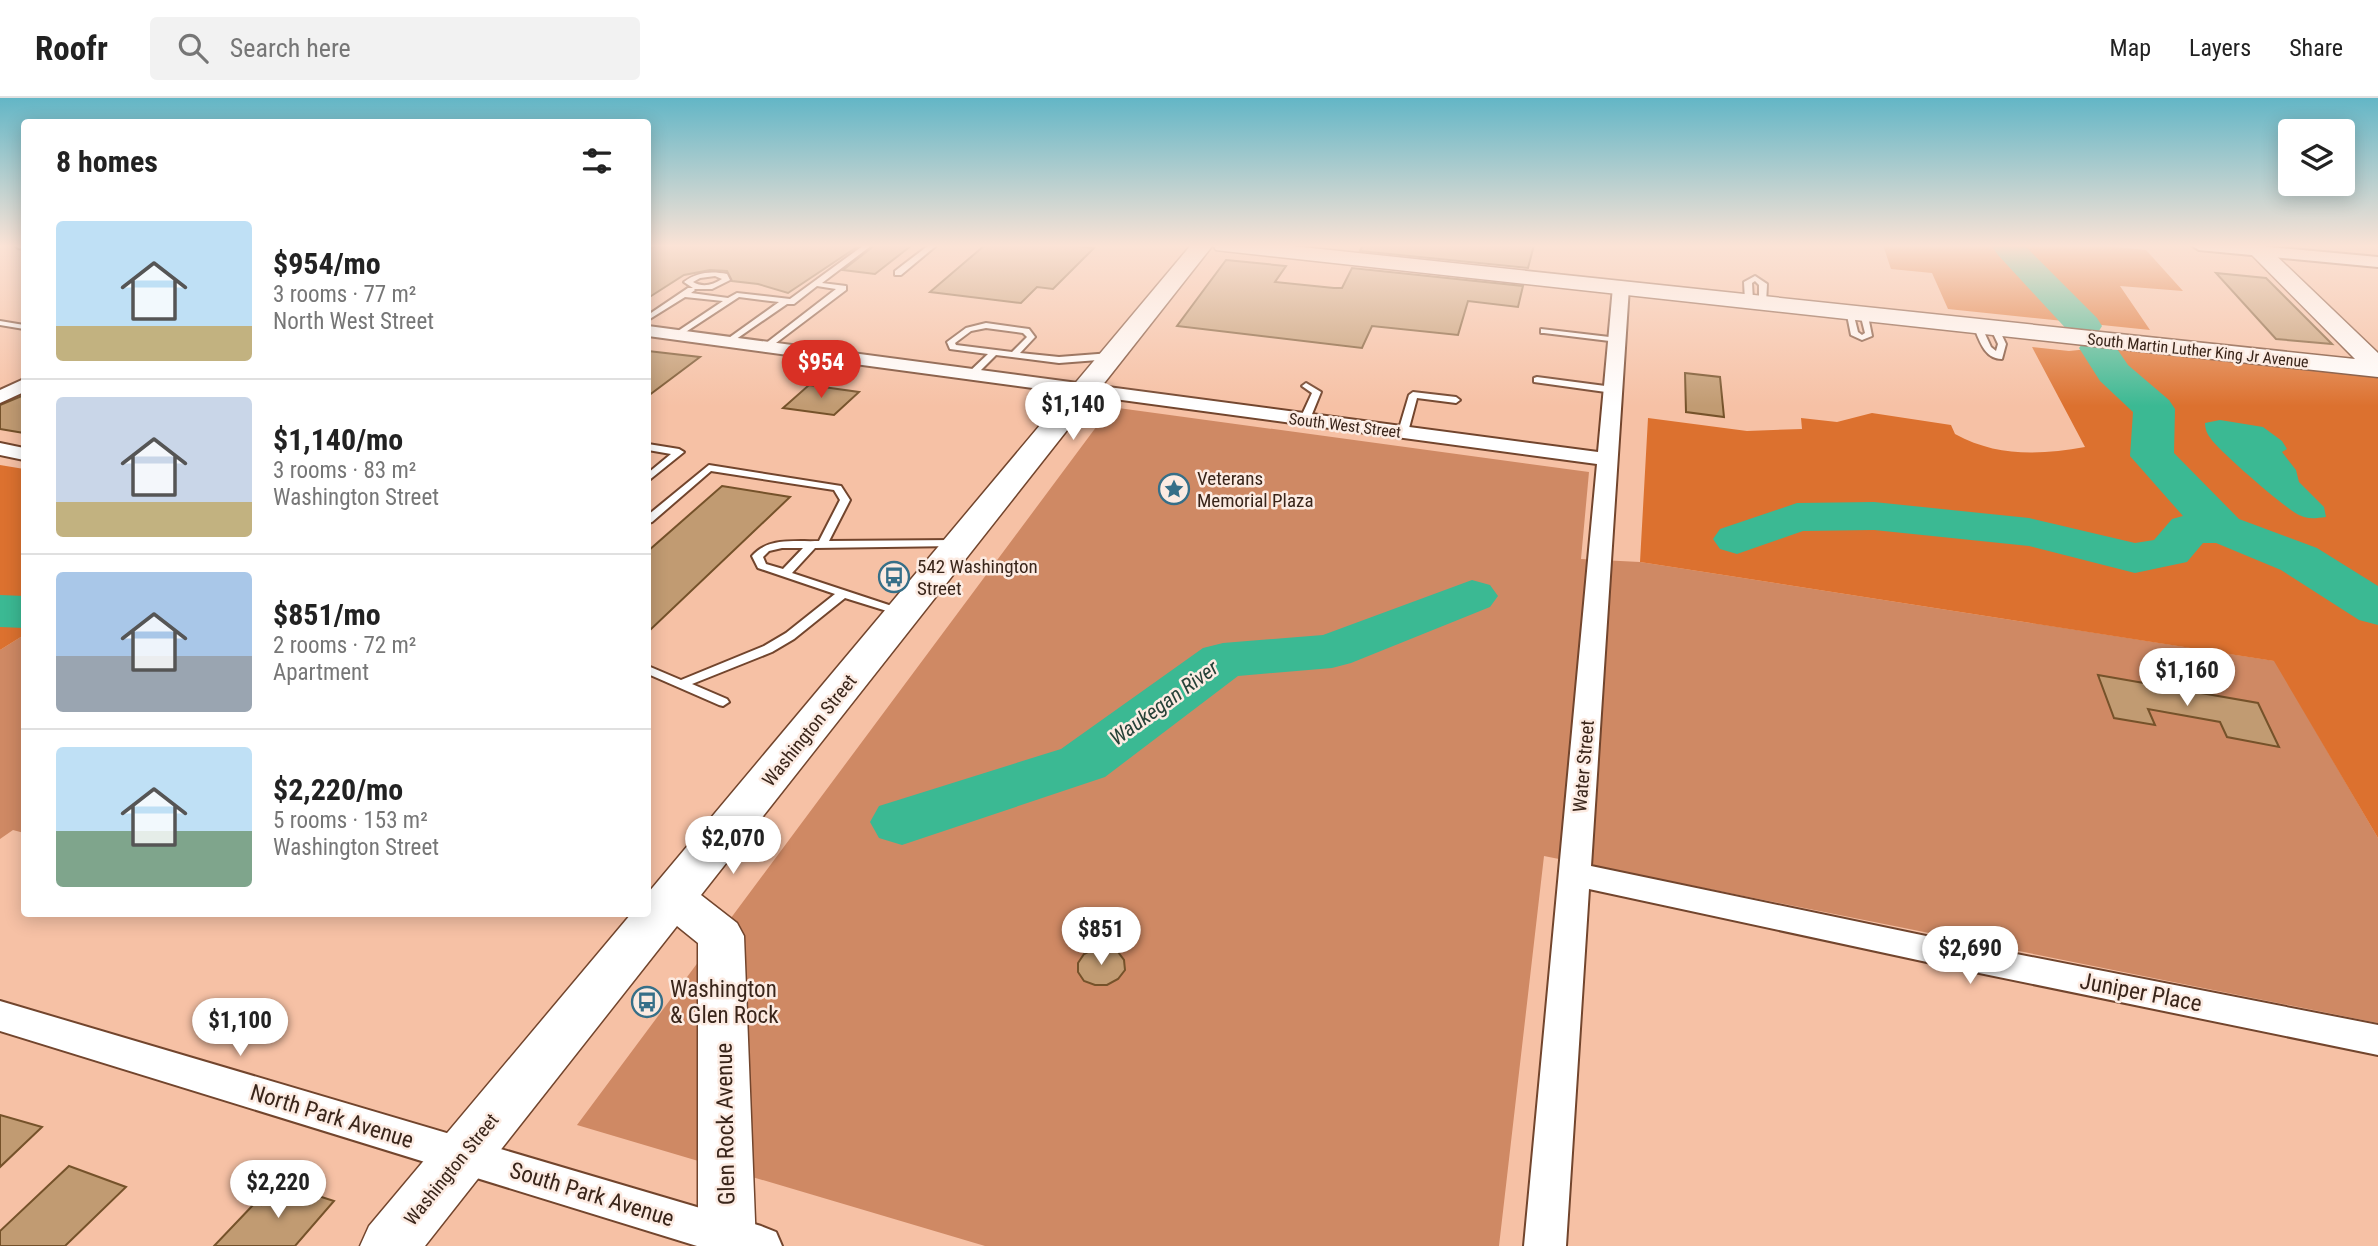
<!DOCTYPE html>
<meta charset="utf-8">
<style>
:root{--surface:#fff;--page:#f2f2f2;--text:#222;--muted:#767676;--line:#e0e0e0;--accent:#d93025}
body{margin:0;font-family:"Roboto Condensed",sans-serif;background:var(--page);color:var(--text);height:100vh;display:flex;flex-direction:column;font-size:26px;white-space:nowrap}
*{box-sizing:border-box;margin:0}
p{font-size:23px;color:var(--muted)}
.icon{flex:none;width:38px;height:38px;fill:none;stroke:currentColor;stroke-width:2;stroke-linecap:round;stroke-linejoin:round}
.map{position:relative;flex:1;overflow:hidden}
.drawer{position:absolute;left:21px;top:21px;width:630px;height:798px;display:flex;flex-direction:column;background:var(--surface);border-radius:7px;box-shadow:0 4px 18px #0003}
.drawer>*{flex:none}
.tools{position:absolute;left:2278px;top:21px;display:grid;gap:14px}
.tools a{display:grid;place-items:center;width:77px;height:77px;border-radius:7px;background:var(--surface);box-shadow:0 4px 18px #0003;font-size:35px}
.price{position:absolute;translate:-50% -60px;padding:0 16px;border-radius:24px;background:#fff;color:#222;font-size:23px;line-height:46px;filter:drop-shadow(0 2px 4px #0008)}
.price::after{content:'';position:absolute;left:50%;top:42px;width:21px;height:16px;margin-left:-10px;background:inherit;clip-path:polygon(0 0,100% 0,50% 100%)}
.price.active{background:var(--accent);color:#fff}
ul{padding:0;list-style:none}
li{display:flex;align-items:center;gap:21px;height:175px;padding:0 35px}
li+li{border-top:2px solid var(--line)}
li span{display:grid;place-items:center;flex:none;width:196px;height:140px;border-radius:7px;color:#555}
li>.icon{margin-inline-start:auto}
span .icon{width:84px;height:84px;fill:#fffc;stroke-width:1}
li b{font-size:30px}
h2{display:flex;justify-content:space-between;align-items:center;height:84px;padding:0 35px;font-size:30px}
header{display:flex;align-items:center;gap:42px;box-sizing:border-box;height:98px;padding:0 35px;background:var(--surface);border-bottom:2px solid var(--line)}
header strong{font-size:33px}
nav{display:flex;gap:38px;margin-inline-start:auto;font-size:24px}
.search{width:490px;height:63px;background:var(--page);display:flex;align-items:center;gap:18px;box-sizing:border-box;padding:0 24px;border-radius:7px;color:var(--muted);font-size:26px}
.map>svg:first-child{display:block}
.green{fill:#cf8964}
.forest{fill:#dc712f}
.water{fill:#3bb993}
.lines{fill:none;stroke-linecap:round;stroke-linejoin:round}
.river{fill:#3bb993;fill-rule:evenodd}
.building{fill:#c19b72;stroke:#75522a;stroke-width:2}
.lane-casing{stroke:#72452d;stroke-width:4}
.street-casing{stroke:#72452d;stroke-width:4}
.secondary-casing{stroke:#72452d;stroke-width:3}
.lane{fill:#fff;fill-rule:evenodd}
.street{fill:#fff;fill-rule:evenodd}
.secondary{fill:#fff;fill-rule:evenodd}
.labels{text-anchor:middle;stroke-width:5;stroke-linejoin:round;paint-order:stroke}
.far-street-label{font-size:16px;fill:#39251a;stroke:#fcebe2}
.poi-label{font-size:19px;fill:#39251a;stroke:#fcebe2;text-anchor:start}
.street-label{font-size:19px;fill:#39251a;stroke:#fcebe2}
.water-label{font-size:21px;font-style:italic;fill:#274238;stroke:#fcebe2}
.near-poi-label{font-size:23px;fill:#39251a;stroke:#fcebe2;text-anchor:start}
.near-street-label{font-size:23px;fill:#39251a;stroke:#fcebe2}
</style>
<header>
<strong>Roofr</strong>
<div class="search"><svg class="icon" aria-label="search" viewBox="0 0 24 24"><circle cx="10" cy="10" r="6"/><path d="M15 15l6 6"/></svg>Search here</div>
<nav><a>Map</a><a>Layers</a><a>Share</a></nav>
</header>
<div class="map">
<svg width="2378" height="1148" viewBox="0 0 2378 1148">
<rect width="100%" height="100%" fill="#f6c1a5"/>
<g class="green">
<polygon points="1111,309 1589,374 1581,461 1640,464 2275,563 2378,740 2378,925 1544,758 1499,1148 985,1148 577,1027"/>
<polygon points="24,537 24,735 13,732 0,741 0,552"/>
</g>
<g class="forest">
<polygon points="1883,147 2094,147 2146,152 2183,193 2120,188 2150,232 1948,211 1932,175 1891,171"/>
<path d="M2032,249l37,4 29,-3 280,25v465l-104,-177 -634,-99 8,-144 99,13 55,-2 -1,-11 36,4 35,-9 79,12 4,9c42,23 84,21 130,13z"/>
<polygon points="0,367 24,371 24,537 0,552"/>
</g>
<path class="water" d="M2220,322l43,7 19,14 5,8 -5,3 14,18 3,12 25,25 2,10c-10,1 -17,3 -27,-2 -12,-5 -80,-64 -88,-76 -4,-5 -6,-10 -6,-16z"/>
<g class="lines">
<g class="river">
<polygon points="1995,147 2024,147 2097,220 2102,228 2097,236 2084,239 2071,236 1998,157 1993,150"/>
<polygon points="2098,239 2111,242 2128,267 2169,302 2175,311 2174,355 2239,421 2317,450 2378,488 2378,527 2359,522 2281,472 2216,445 2203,445 2187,464 2135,475 2029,448 1874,432 1803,433 1737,456 1720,451 1713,441 1720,431 1797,405 1874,404 2029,420 2135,445 2154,442 2172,421 2183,418 2130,358 2133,314 2100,283 2079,250 2085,242"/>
<polygon points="1472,482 1490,487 1498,498 1490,509 1351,565 1332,570 1238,578 1105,679 902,747 879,740 870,724 879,708 1061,651 1203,550 1223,545 1323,537"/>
<polygon points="0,497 24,498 24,530 0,529"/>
</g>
</g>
<g class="building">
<polygon points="657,147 860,147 788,195 758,186 732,183 727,173 710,172 684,177 648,200 648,152"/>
<polygon points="875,147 912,147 875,176 843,172"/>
<polygon points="985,147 1066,147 1094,150 1053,191 1037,189 1021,205 930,194"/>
<polygon points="1363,147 1534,147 1528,170 1360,153"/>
<polygon points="1226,162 1286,168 1275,184 1334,190 1342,190 1352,170 1523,188 1518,209 1468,203 1458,237 1372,228 1362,250 1177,228"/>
<polygon points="2216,175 2266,180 2332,246 2276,241"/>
<polygon points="648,253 700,259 648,298"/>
<polygon points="1685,275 1720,279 1724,319 1686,314"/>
<polygon points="809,287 859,294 834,317 783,310"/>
<polygon points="24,297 24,335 0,331 0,307"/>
<polygon points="722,388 790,399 648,534 648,453"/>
<polygon points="2098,577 2258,605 2279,649 2227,639 2220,624 2148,611 2155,627 2114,620"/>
<polygon points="1106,850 1118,854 1124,862 1125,872 1118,881 1107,887 1095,887 1084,883 1078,874 1078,865 1084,856 1094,851"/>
<polygon points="0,1017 42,1029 0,1069"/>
<polygon points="69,1068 126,1089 65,1148 0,1148 0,1133"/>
<polygon points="281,1086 334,1103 295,1148 214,1148 255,1105 261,1107"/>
</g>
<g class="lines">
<g class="lane-casing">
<g id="lane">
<path d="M864,147h8l-50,38 24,3v4l-78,59 -7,-2 75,-58 -19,-3 -23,18h-7l-58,40h-3v-4l53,-38 -40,-5 -61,40h-3v-4l48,-32 -38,-4 -37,23v-5l40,-27h5l-9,-6c13,-10 27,-11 43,-8l3,6 -18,9h-18l1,1 -4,3 37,5 9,-5 53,6zM715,178l7,3c-9,6 -19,9 -29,3l7,-4z"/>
<polygon points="929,147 937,147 901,177 895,177 895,173"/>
<polygon points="1755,178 1767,186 1766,206 1759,204 1759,187 1755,183 1752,185 1753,203 1749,205 1745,203 1744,184"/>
<polygon points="1846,212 1853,214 1858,234 1862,237 1865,235 1860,215 1867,213 1872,238 1862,242 1851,237"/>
<polygon points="0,223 24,227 24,231 0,227"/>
<path d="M986,225l43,6 6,8 -15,16 39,4 52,-4 4,3 -4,3 -52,4 -63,-8 -22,22h-6v-4l20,-19 -38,-5 -3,-7 19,-14zM986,230l37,5 4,4 -15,15 -56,-7 -1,-2 16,-12z"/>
<path d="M1974,225h6l11,24 5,4 2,-7 -8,-17 7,-2 9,19 -4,15c-18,0 -23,-20 -29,-34z"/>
<polygon points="1541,231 1618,240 1622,242 1618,244 1544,235 1541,235"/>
<polygon points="1537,279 1613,289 1617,292 1613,295 1534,284 1534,280"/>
<polygon points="1306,285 1321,294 1310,321 1305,324 1300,321 1312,295 1302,288"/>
<polygon points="1413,294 1456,299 1460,302 1456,305 1417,300 1408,334 1406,336 1400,336 1398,334 1409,297"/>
<polygon points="648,346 679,351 684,354 648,383 648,375 671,356 648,352"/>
<path d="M709,367l132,21 9,14 -21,41 127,-1 5,3 -5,3 -141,2 -23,25 115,38 2,2 -6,3 -58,-18 -51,41 -22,13 -80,32 35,15 2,3 -6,4 -4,-1 -71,-31v-8l33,14 83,-34 22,-13 49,-39 -77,-26 -6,-12c16,-19 43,-14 67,-15l21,-41 -6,-10 -123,-19 -59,51 -4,1v-8zM782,450h21l-20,21 -17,-5 -3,-7 6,-6z"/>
</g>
</g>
<g class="street-casing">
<g id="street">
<polygon points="15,147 24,147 24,151 18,150"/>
<polygon points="2191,147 2247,147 2378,159 2378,169 2199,152"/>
<polygon points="1621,184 1629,189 1591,768 1950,843 2378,927 2378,957 1950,869 1589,791 1566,1148 1524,1148 1597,366 648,238 648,228 1598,354 1613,189"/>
<polygon points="24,281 24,294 0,305 0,292"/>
<polygon points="0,345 24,350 24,362 0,357"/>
<polygon points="0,903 761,1128 776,1134 782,1148 697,1148 0,933"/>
</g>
</g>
<g class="secondary-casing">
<g id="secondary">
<polygon points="1191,147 1213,147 701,797 737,825 744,838 756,1148 698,1148 698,845 677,828 425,1148 360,1148 369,1128 631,816 648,816 648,795"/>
<polygon points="1213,147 1283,147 2355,261 2242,147 2265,147 2378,255 2378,279 1224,153 1216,152"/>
</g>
</g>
<use href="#lane" class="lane"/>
<use href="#street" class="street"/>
<use href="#secondary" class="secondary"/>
</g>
<linearGradient id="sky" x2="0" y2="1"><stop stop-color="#63b6c6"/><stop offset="0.48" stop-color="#fbe3d6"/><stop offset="1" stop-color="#fbe3d6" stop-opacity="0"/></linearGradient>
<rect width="2378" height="308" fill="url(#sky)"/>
<defs>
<g id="sight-ring" transform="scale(1.575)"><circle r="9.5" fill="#fcebe2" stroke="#366f88" stroke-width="1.5"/><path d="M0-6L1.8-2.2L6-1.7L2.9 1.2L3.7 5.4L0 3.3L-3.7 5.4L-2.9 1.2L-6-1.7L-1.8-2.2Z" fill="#366f88"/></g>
<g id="bus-ring" transform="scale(1.575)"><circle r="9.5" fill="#fcebe2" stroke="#366f88" stroke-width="1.5"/><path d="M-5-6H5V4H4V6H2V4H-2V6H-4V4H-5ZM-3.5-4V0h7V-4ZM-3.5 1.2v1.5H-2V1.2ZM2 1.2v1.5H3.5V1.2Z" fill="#366f88"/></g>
</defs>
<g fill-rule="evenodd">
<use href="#sight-ring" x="1174" y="391"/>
<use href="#bus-ring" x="894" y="479"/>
<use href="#bus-ring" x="647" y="904"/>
</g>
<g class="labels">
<g class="far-street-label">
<text transform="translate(2198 252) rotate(6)" y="6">South Martin Luther King Jr Avenue</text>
<text transform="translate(1345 327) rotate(7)" y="6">South West Street</text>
</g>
<g class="poi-label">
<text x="1197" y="387">Veterans<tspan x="1197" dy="22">Memorial Plaza</tspan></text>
<text x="917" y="475">542 Washington<tspan x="917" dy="22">Street</tspan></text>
</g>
<g class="street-label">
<text transform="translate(809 632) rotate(-51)" y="7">Washington Street</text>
<text transform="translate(1583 668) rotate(-85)" y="7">Water Street</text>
<text transform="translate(451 1071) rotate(-51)" y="7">Washington Street</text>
</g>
<g class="water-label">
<text transform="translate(1164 605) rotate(-36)" y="7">Waukegan River</text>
</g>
<g class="near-poi-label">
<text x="670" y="899">Washington<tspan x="670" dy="26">&amp; Glen Rock</tspan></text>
</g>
<g class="near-street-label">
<text transform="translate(2141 894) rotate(11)" y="8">Juniper Place</text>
<text transform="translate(332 1018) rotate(17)" y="8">North Park Avenue</text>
<text transform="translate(725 1026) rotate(-91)" y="8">Glen Rock Avenue</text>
<text transform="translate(592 1096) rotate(17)" y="8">South Park Avenue</text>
</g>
</g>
</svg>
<div class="tools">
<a><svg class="icon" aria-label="layers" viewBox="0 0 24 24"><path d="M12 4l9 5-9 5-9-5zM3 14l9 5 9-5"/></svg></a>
</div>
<b class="price active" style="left:821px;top:302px">$954</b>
<b class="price" style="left:1073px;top:344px">$1,140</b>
<b class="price" style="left:2187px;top:610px">$1,160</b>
<b class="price" style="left:733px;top:778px">$2,070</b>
<b class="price" style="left:1101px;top:869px">$851</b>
<b class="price" style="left:1970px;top:888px">$2,690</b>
<b class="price" style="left:240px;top:960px">$1,100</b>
<b class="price" style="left:278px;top:1122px">$2,220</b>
<section class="drawer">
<h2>8 homes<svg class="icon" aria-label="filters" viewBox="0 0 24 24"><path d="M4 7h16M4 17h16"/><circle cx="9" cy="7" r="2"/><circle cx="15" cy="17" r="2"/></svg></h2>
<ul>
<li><span style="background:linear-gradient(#bfe0f5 75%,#c2b280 0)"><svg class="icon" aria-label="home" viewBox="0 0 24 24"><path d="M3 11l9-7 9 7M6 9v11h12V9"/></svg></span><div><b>$954/mo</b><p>3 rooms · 77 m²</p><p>North West Street</p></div></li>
<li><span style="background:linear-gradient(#c9d6e8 75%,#c2b280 0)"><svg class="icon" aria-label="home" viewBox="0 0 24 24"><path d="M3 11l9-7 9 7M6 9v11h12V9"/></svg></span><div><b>$1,140/mo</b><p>3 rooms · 83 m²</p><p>Washington Street</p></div></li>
<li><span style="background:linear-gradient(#a9c7e8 60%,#9aa5b1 0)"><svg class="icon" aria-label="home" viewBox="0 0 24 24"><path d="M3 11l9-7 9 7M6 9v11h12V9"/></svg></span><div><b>$851/mo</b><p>2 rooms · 72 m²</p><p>Apartment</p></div></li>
<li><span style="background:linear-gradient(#bfe0f5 60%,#7fa58c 0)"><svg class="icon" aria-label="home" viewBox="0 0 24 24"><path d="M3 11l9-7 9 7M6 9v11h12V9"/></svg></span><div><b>$2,220/mo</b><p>5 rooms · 153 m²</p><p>Washington Street</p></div></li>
</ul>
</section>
</div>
